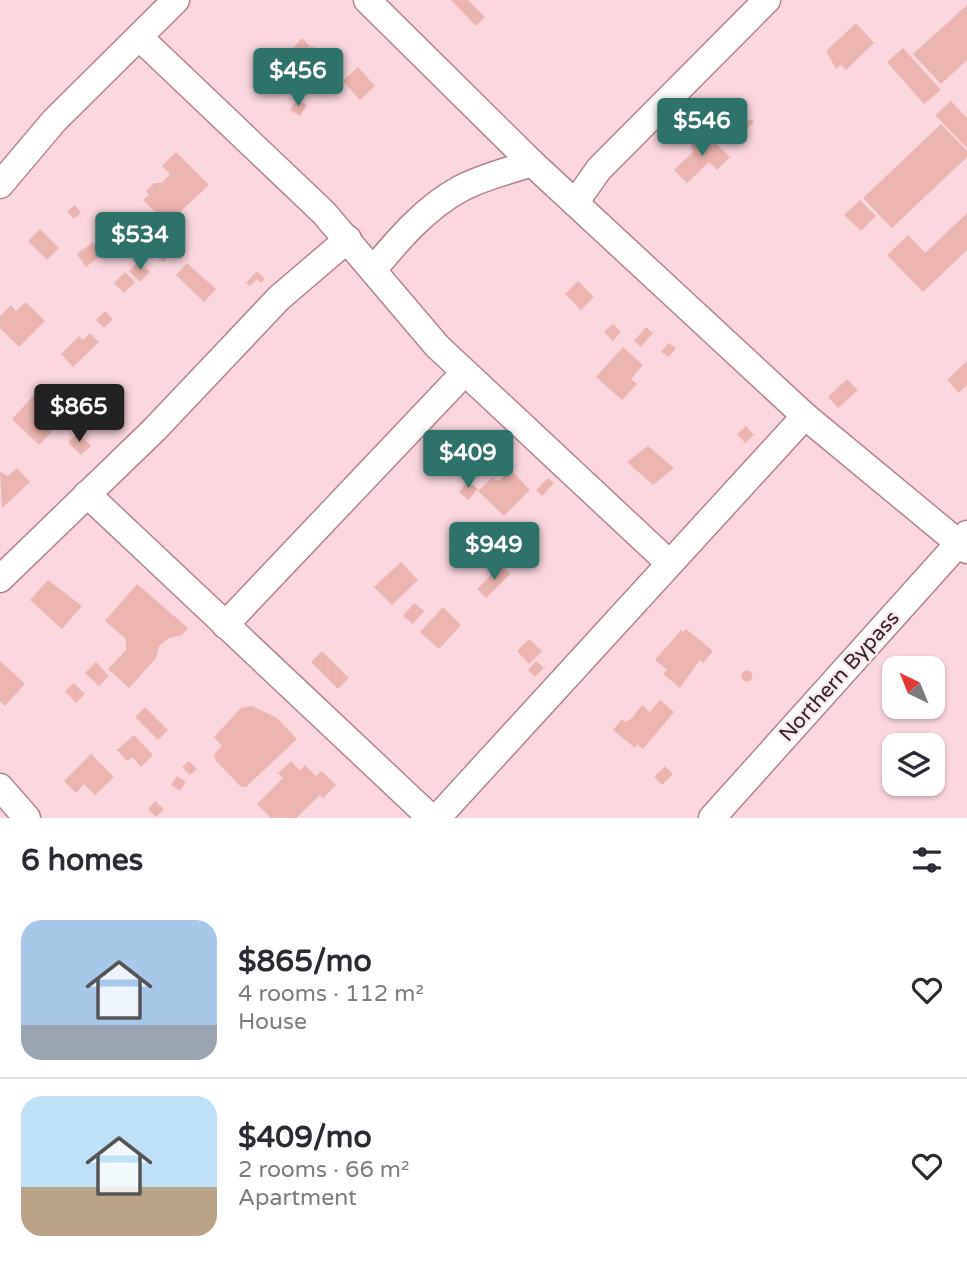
<!DOCTYPE html>
<meta charset="utf-8">
<style>
:root{--surface:#fff;--page:#f2f2f3;--text:#2b2b33;--muted:#7c7c81;--line:#e1e1e2;--accent:#2d7369}
body{margin:0;font-family:"Varela Round",sans-serif;background:var(--page);color:var(--text);height:100vh;display:flex;flex-direction:column;font-size:26px;white-space:nowrap}
*{box-sizing:border-box;margin:0}
p{font-size:23px;color:var(--muted)}
.icon{flex:none;width:38px;height:38px;fill:none;stroke:currentColor;stroke-width:2;stroke-linecap:round;stroke-linejoin:round}
.map{position:relative;height:818px;overflow:hidden}
.panel{display:flex;flex-direction:column;background:var(--surface);flex:1}
.panel>*{flex:none}
.needle{width:46px;rotate:317deg}
.tools{position:absolute;left:882px;top:656px;display:grid;gap:14px}
.tools a{display:grid;place-items:center;width:63px;height:63px;border-radius:14px;background:var(--surface);box-shadow:0 2px 5px #0004;font-size:35px}
.price{position:absolute;translate:-50% -60px;padding:0 16px;border-radius:7px;background:var(--accent);color:#fff;font-size:23px;line-height:46px;filter:drop-shadow(0 2px 4px #0008)}
.price::after{content:'';position:absolute;left:50%;top:42px;width:21px;height:16px;margin-left:-10px;background:inherit;clip-path:polygon(0 0,100% 0,50% 100%)}
.price.selected{background:#222;color:#fff}
ul{padding:0;list-style:none}
li{display:flex;align-items:center;gap:21px;height:175px;padding:0 21px}
li+li{border-top:2px solid var(--line)}
li span{display:grid;place-items:center;flex:none;width:196px;height:140px;border-radius:21px;color:#555}
li>.icon{margin-inline-start:auto}
span .icon{width:84px;height:84px;fill:#fffc;stroke-width:1}
li b{font-size:30px}
h2{display:flex;justify-content:space-between;align-items:center;height:84px;padding:0 21px;font-size:30px}
.map>svg:first-child{display:block}
.building{fill:#edb5b1}
.lines{fill:none;stroke-linecap:round;stroke-linejoin:round}
.minor-casing{stroke:#b6828f;stroke-width:29}
.minor{stroke:#fff;stroke-width:26}
.labels{text-anchor:middle;stroke-width:5;stroke-linejoin:round;paint-order:stroke}
.street-label{font-size:21px;fill:#39242a;stroke:#f7ebee}
</style>
<div class="map">
<svg width="967" height="818" viewBox="0 0 967 818">
<rect width="100%" height="100%" fill="#fad7df"/>
<g class="building">
<polygon points="451,0 468,0 485,17 476,26"/>
<polygon points="967,5 967,60 941,84 913,54"/>
<polygon points="856,23 874,43 846,70 841,65 836,69 826,51"/>
<polygon points="302,38 310,46 301,54 294,47"/>
<polygon points="312,46 318,52 307,63 301,57"/>
<polygon points="903,48 941,90 924,104 887,62"/>
<polygon points="358,67 375,86 360,100 343,81"/>
<polygon points="297,99 307,105 300,116 290,110"/>
<polygon points="951,101 967,118 967,148 935,115"/>
<polygon points="745,113 748,121 751,119 754,122 744,131 735,121"/>
<polygon points="941,124 967,151 967,157 892,228 863,198"/>
<polygon points="704,132 730,157 717,170 709,162 687,183 674,170 693,152 691,145"/>
<polygon points="176,152 209,185 167,224 143,200 149,195 146,191 154,183 162,183 170,174 162,166"/>
<polygon points="860,200 876,216 861,231 844,215"/>
<polygon points="75,205 81,213 74,219 67,211"/>
<polygon points="967,213 967,250 923,292 887,255 908,235 925,253"/>
<polygon points="40,229 59,248 47,260 28,241"/>
<polygon points="158,239 172,249 164,262 149,252"/>
<polygon points="93,242 103,254 86,267 77,254"/>
<polygon points="139,261 150,272 140,282 129,271"/>
<polygon points="187,263 216,289 204,302 176,275"/>
<polygon points="257,271 265,279 261,283 257,279 250,286 246,283"/>
<polygon points="125,272 135,282 124,293 114,283"/>
<polygon points="578,281 594,297 581,310 565,294"/>
<polygon points="26,302 45,321 19,347 0,328 0,316 11,305 16,311"/>
<polygon points="105,311 113,319 104,328 96,320"/>
<polygon points="613,324 621,332 613,341 604,332"/>
<polygon points="646,327 653,333 641,347 634,341"/>
<polygon points="90,333 99,342 73,367 61,354 79,336 83,340"/>
<polygon points="668,343 676,348 669,357 661,352"/>
<polygon points="623,347 643,365 631,379 637,384 622,400 596,377"/>
<polygon points="967,361 967,385 959,393 947,380"/>
<polygon points="847,379 858,390 838,408 828,397"/>
<polygon points="37,392 59,413 50,424 54,429 39,445 12,419"/>
<polygon points="746,426 754,435 745,443 737,434"/>
<polygon points="78,433 91,446 81,455 68,442"/>
<polygon points="648,446 674,468 653,485 627,462"/>
<polygon points="17,468 30,482 2,508 0,472 8,476"/>
<polygon points="511,470 530,490 504,516 478,491 492,478 499,481"/>
<polygon points="548,478 554,483 542,496 536,490"/>
<polygon points="468,481 478,489 468,500 459,492"/>
<polygon points="467,528 484,547 465,563 458,554 464,549 456,538"/>
<polygon points="401,562 418,580 392,605 374,587"/>
<polygon points="502,565 510,574 486,598 477,589"/>
<polygon points="48,580 82,606 62,629 30,600"/>
<polygon points="137,584 188,628 182,635 169,638 159,646 156,658 129,688 108,669 126,650 126,639 105,621"/>
<polygon points="414,603 424,611 413,624 403,616"/>
<polygon points="443,607 461,625 439,649 420,632"/>
<polygon points="686,629 713,651 703,663 700,660 680,688 663,674 667,670 655,660 681,630 683,632"/>
<polygon points="529,639 542,651 529,664 517,651"/>
<polygon points="322,651 349,678 338,689 311,662"/>
<polygon points="0,661 25,684 5,706 0,701"/>
<polygon points="536,661 544,668 535,677 528,670"/>
<polygon points="96,662 109,676 99,686 85,673"/>
<circle cx="747" cy="676" r="5.5"/>
<polygon points="74,683 85,694 76,703 65,691"/>
<polygon points="660,700 674,712 643,749 637,744 635,748 613,730 622,719 625,722 632,718 642,705 650,712"/>
<polygon points="252,706 277,718 297,739 246,787 241,787 216,761 214,754 222,746 214,737 241,708"/>
<polygon points="145,707 168,730 158,740 135,717"/>
<polygon points="134,735 153,755 141,767 132,757 127,761 117,750"/>
<polygon points="91,754 114,777 95,795 84,784 76,793 64,781"/>
<polygon points="189,761 197,769 190,775 182,767"/>
<polygon points="291,761 300,771 305,765 316,776 322,771 336,785 323,798 320,795 296,818 271,818 257,804 283,778 278,773"/>
<polygon points="665,766 673,774 662,785 654,777"/>
<polygon points="177,776 186,782 180,791 171,785"/>
<polygon points="155,801 164,809 156,817 148,809"/>
</g>
<g class="lines">
<g class="minor-casing">
<g id="minor">
<polyline points="367,0 532,163 805,416 967,550"/>
<polyline points="139,37 324,213 437,346 668,562"/>
<polyline points="0,185 54,121 176,0"/>
<polyline points="575,203 599,169 767,0"/>
<path d="M373,270c25,-30 52,-62 87,-81 22,-12 48,-18 72,-26"/>
<polyline points="87,494 431,818"/>
<polyline points="0,579 155,429 279,298 348,239"/>
<polyline points="225,625 464,373"/>
<polyline points="0,787 27,818"/>
<polyline points="437,818 805,416"/>
<polyline points="712,818 967,534"/>
</g>
</g>
<use href="#minor" class="minor"/>
</g>
<g class="labels">
<g class="street-label">
<text transform="translate(839 676) rotate(-48)" y="7">Northern Bypass</text>
</g>
</g>
</svg>
<div class="tools">
<a><svg class="needle" viewBox="-14 -14 28 28"><path d="M0-13l5 13h-10z" fill="#e53935"/><path d="M0 13l5-13h-10z" fill="#7c7c81"/></svg></a>
<a><svg class="icon" aria-label="layers" viewBox="0 0 24 24"><path d="M12 4l9 5-9 5-9-5zM3 14l9 5 9-5"/></svg></a>
</div>
<b class="price" style="left:298px;top:108px">$456</b>
<b class="price" style="left:702px;top:158px">$546</b>
<b class="price" style="left:140px;top:272px">$534</b>
<b class="price selected" style="left:79px;top:444px">$865</b>
<b class="price" style="left:468px;top:490px">$409</b>
<b class="price" style="left:494px;top:582px">$949</b>
</div>
<section class="panel">
<h2>6 homes<svg class="icon" aria-label="filters" viewBox="0 0 24 24"><path d="M4 7h16M4 17h16"/><circle cx="9" cy="7" r="2"/><circle cx="15" cy="17" r="2"/></svg></h2>
<ul>
<li><span style="background:linear-gradient(#a9c7e8 75%,#9aa5b1 0)"><svg class="icon" aria-label="home" viewBox="0 0 24 24"><path d="M3 11l9-7 9 7M6 9v11h12V9"/></svg></span><div><b>$865/mo</b><p>4 rooms · 112 m²</p><p>House</p></div><svg class="icon" aria-label="heart" viewBox="0 0 24 24"><path d="M12 20l-8-8c-3-5 5-10 8-4 3-6 11-1 8 4z"/></svg></li>
<li><span style="background:linear-gradient(#bfe0f5 65%,#b9a48a 0)"><svg class="icon" aria-label="home" viewBox="0 0 24 24"><path d="M3 11l9-7 9 7M6 9v11h12V9"/></svg></span><div><b>$409/mo</b><p>2 rooms · 66 m²</p><p>Apartment</p></div><svg class="icon" aria-label="heart" viewBox="0 0 24 24"><path d="M12 20l-8-8c-3-5 5-10 8-4 3-6 11-1 8 4z"/></svg></li>
</ul>
</section>
